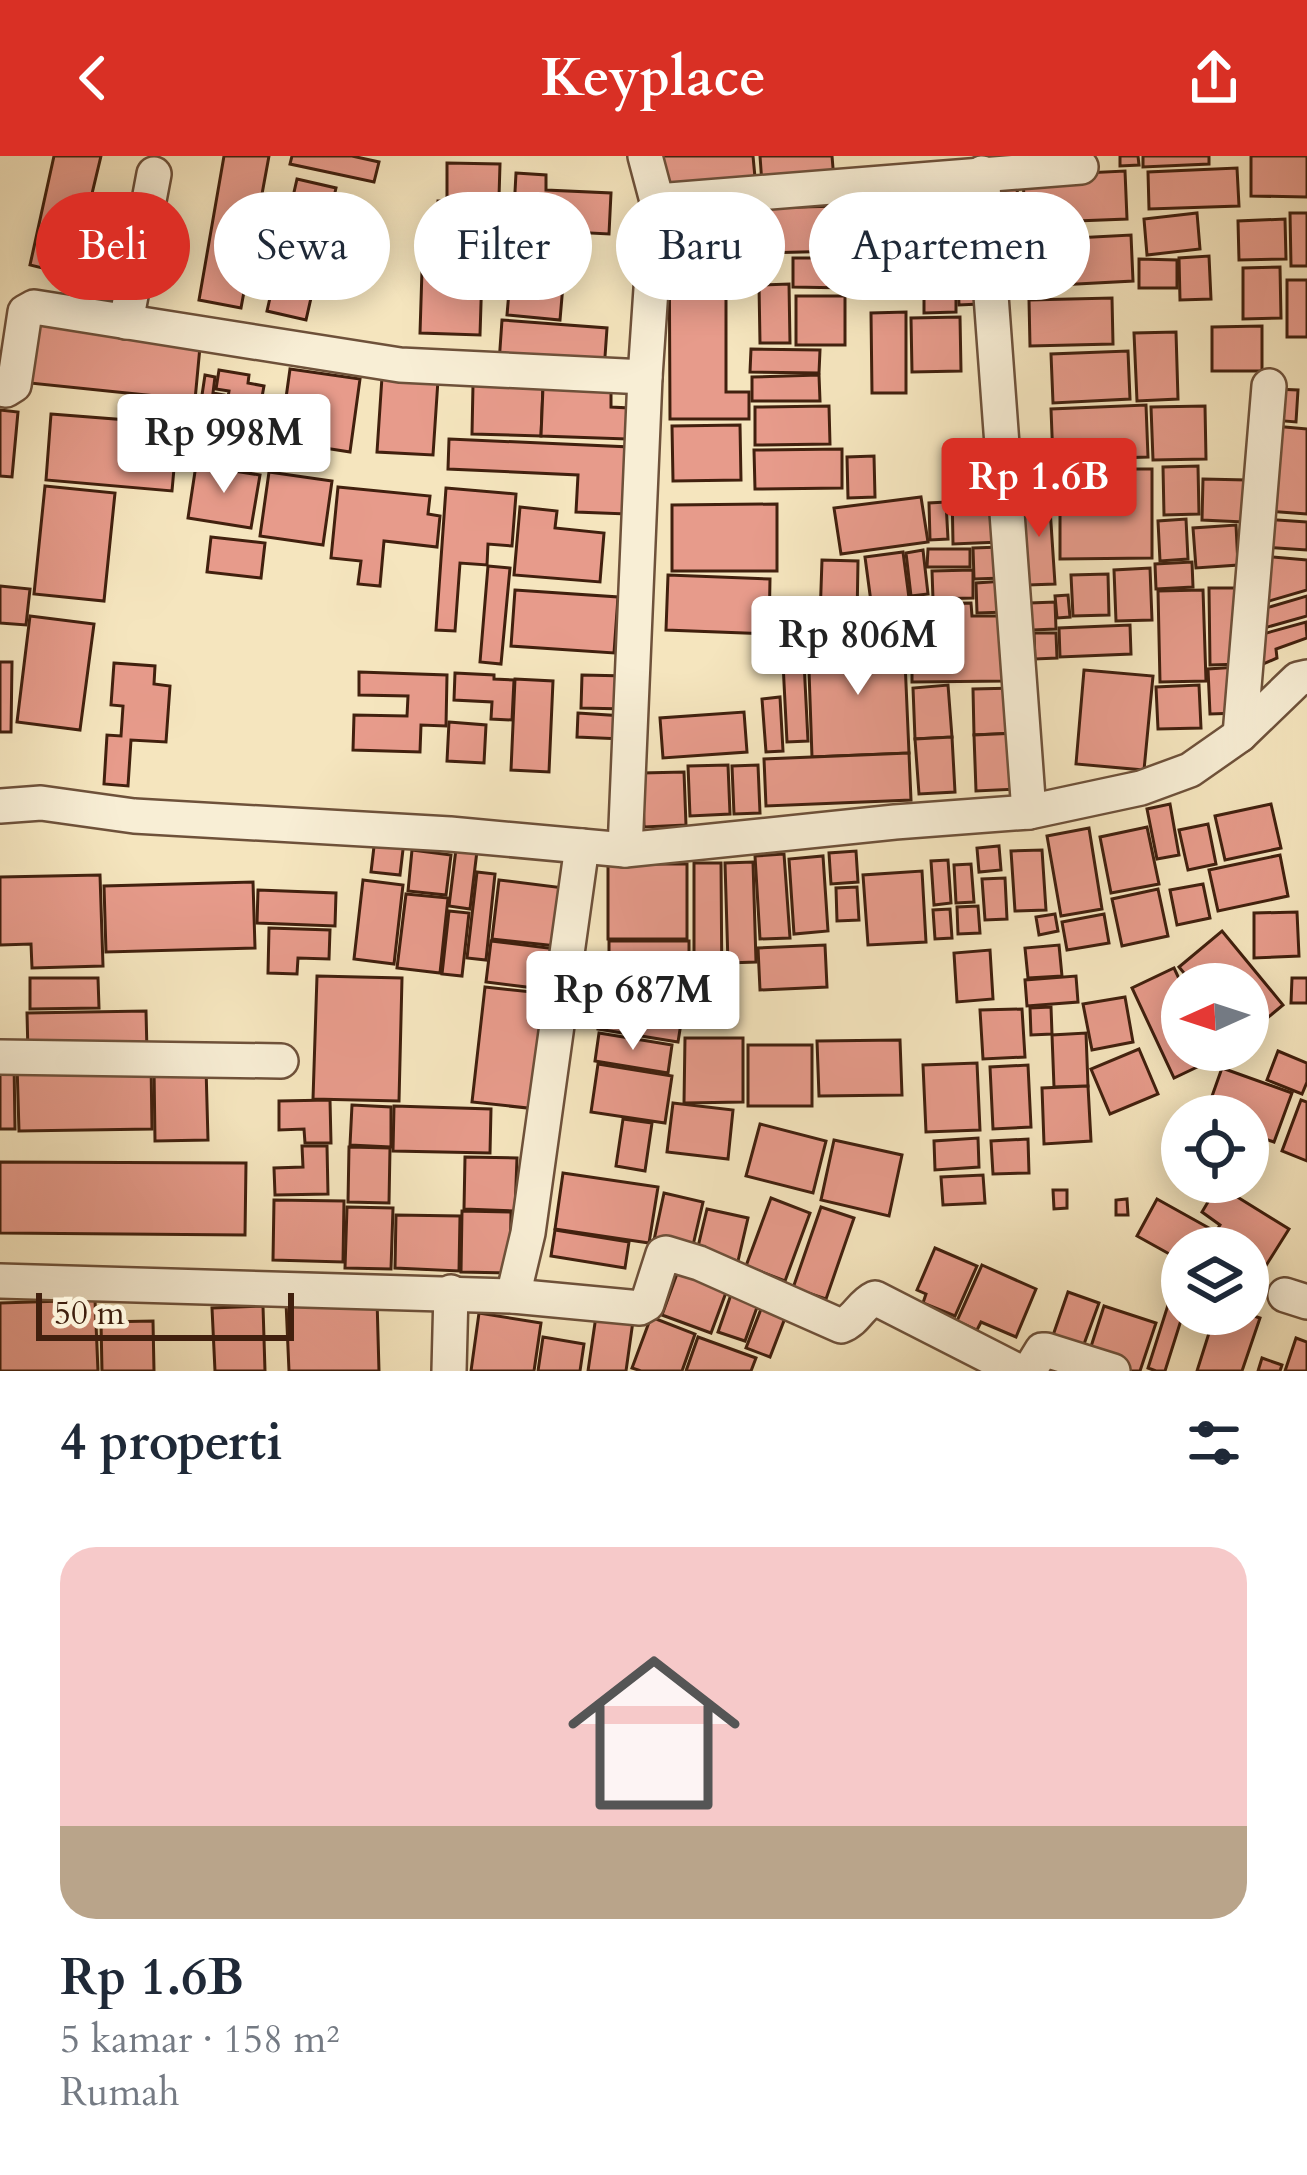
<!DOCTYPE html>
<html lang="id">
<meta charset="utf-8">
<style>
:root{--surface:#fff;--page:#f2f2f3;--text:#1f2937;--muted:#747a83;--line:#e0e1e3;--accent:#d93025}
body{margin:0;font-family:Cardo,serif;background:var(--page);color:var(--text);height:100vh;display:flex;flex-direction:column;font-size:45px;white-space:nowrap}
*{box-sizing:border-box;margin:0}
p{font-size:39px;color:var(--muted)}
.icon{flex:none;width:66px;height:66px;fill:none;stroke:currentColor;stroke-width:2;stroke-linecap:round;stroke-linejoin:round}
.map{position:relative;height:1215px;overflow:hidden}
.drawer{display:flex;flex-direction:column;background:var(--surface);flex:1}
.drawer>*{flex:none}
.top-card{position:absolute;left:36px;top:36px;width:1236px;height:108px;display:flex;gap:24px}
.needle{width:78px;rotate:267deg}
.fabs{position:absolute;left:1161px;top:807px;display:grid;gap:24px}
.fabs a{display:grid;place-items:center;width:108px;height:108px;border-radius:50%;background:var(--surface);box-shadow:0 6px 30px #0003;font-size:60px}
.scale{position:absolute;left:36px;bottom:30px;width:258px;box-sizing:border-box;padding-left:12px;border:6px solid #41200e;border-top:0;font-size:33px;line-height:42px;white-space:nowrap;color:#41200e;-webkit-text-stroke:9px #f8eed5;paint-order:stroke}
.price{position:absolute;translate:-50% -102px;padding:0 27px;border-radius:12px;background:#fff;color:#222;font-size:39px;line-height:78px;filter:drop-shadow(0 3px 6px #0008)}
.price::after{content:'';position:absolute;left:50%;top:72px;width:36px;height:27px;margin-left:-18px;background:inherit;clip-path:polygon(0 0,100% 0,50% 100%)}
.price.selected{background:var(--accent);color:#fff}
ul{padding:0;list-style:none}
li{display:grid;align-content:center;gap:24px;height:636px;padding:0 60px}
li+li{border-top:3px solid var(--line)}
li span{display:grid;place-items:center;height:372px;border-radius:36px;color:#555}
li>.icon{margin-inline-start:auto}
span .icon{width:216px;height:216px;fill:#fffc;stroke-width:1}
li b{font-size:51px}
h2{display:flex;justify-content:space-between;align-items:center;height:144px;padding:0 60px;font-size:51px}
.chip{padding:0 42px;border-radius:54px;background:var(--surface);box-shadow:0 6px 30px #0003;font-size:42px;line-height:108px}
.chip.selected{background:var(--accent);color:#fff}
header{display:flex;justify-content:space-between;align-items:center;height:156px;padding:0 60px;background:var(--accent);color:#fff;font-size:54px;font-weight:700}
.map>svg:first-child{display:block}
.building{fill:#e79b8b;stroke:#41200e;stroke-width:3}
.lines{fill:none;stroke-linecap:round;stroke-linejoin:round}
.minor-casing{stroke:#6e513a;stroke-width:38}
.minor{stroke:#f8eed5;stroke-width:33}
</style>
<header><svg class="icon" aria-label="back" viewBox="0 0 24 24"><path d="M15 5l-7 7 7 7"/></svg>Keyplace<svg class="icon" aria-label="share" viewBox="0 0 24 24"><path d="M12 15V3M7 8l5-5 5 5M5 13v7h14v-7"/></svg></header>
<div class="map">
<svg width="1307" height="1215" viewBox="0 0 1307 1215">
<rect width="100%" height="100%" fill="#f5e5be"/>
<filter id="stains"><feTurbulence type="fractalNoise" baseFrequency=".00167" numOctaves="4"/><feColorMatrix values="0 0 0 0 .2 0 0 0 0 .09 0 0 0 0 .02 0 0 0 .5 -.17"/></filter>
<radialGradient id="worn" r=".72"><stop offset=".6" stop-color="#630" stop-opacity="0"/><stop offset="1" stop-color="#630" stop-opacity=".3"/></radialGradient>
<g class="building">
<polygon points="54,0 101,0 79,92 93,95 87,123 30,109"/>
<polygon points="224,0 269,0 241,152 199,144"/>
<polygon points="292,0 352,0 379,6 374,26 290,8"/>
<polygon points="656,0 753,0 756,32 659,40"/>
<polygon points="760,0 832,0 834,24 762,28"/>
<polygon points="1120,0 1138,0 1139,9 1120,10"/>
<polygon points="1143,0 1209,0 1209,8 1143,11"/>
<polygon points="1251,0 1307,0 1307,41 1251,40"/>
<polygon points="447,7 500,8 499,41 447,41"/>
<polygon points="1237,12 1239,50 1149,53 1148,16"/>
<polygon points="1125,15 1127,63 1025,67 1023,20"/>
<polygon points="516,17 546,19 546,34 611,37 609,78 513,73"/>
<polygon points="297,23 336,32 306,164 267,155"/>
<polygon points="918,33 923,137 868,140 863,36"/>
<polygon points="1017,33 1021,76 999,78 996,34"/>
<polygon points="953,44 956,132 929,133 926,45"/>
<polygon points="438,45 505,47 504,74 478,73 477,108 436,107"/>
<polygon points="669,46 726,46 726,236 749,236 749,263 670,263"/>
<polygon points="840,50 841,95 762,97 761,52"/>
<polygon points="1197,57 1200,93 1147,99 1144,63"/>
<polygon points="1290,57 1307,57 1307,110 1291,110"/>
<polygon points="1285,63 1286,103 1239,104 1238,65"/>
<polygon points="976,71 979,148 959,149 956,72"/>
<polygon points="514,77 567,82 560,164 507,159"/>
<polygon points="1131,79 1133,125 1021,131 1018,85"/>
<polygon points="1209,100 1211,143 1180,144 1179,102"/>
<polygon points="793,102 847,102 847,132 793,131"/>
<polygon points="1139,103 1177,104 1177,132 1139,132"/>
<polygon points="1280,111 1281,162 1243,163 1243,112"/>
<polygon points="422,114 482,116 480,179 420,177"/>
<rect x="1287" y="124" width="20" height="57"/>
<polygon points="789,128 790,187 760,187 759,129"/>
<polygon points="956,138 956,156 924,157 924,139"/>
<rect x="796" y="140" width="49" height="49"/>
<polygon points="1112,142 1113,188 1030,190 1029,144"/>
<polygon points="906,156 906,237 872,237 871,157"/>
<polygon points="960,161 961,215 912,216 911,162"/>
<polygon points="27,162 201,180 195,244 20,226"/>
<polygon points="502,164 607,172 604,215 499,207"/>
<polygon points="1262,170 1262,215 1212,215 1212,171"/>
<polygon points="1176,176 1178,243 1137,245 1134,177"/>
<polygon points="751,193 820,194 819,217 750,216"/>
<polygon points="1128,195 1130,243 1053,247 1051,198"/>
<polygon points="290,213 360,223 350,296 280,285"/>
<polygon points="219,214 249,219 248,227 264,230 252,295 220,289 229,235 216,233"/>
<polygon points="205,219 215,221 213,237 224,239 220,269 198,266"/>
<polygon points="819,219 820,245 752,245 752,221"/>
<polygon points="382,221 438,224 433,299 377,296"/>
<polygon points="473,229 543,231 541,280 472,278"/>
<polygon points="543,231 611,233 611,251 629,252 627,283 541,280"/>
<polygon points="1274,233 1298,234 1296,266 1272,264"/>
<polygon points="1146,249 1148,301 1053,304 1051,253"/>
<polygon points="829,250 830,288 755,289 755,251"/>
<polygon points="1205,250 1206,303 1153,304 1151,251"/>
<polygon points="0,254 18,256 12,321 0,320"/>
<polygon points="51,258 178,268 172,335 46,324"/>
<polygon points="740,269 741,324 673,325 672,270"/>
<polygon points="1274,270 1307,273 1307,358 1268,355"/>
<polygon points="449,283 630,291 627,358 576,356 578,319 448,313"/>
<polygon points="842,293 842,332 755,333 754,294"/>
<polygon points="874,300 875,341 848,342 847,301"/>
<polygon points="196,309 260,319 251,372 188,362"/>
<polygon points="1198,310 1199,358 1164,359 1163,311"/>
<polygon points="1060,313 1152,313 1152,402 1060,403"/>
<polygon points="269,316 332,325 323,389 260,380"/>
<polygon points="1203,323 1246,324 1244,366 1202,364"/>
<polygon points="45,330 115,337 104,445 34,438"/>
<polygon points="999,330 1000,386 953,388 952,332"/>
<polygon points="338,331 430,340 428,358 440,360 437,391 384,385 380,430 358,428 361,405 331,402"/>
<polygon points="446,332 516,338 512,390 488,388 487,409 460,407 455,475 436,474"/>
<polygon points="1049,337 1055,428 1028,429 1023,339"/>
<polygon points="921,341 928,386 841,398 834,352"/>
<polygon points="946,346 948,383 930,384 929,347"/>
<polygon points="777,348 777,415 672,415 672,349"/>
<polygon points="520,351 557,355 555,372 604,377 600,426 514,419"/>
<polygon points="1186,363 1188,403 1160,405 1158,365"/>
<polygon points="1264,363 1307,366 1307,394 1262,391"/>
<polygon points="1236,369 1238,409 1196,412 1193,372"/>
<polygon points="211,381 265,387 261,422 207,416"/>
<polygon points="1001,391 1003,422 974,423 973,392"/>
<polygon points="928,393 970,393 970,411 927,411"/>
<polygon points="923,394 928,438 911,440 906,397"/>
<polygon points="903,396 909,442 871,446 865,401"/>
<polygon points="1262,400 1307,404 1307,434 1259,448"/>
<polygon points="822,404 858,405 857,463 820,462"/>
<polygon points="1192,406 1193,431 1156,433 1155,408"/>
<polygon points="488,410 510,412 501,508 480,506"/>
<polygon points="1150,412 1152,464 1116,465 1114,414"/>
<polygon points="973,414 973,442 933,443 932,415"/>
<polygon points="1108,418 1109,459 1073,460 1071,419"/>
<polygon points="668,419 770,423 769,478 666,474"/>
<polygon points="1005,425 1007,456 977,457 976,427"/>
<polygon points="0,430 30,433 26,469 0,467"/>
<polygon points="1209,432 1242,432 1243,508 1210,509"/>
<polygon points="515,434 618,441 614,497 511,490"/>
<polygon points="1203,434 1206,525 1160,526 1158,435"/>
<polygon points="1068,439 1070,461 1057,462 1055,440"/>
<polygon points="1307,440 1307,460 1257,474 1256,455"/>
<polygon points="1055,446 1056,473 1032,474 1030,447"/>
<polygon points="971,447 972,460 1004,460 1005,525 912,526 912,448"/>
<polygon points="30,460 94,468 80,574 17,566"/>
<polygon points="1306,466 1307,482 1276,493 1277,502 1254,512 1252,481"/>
<polygon points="1130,469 1131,498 1060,501 1059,472"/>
<polygon points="1034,477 1056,477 1057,502 1035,503"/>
<polygon points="904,482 909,597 812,601 808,486"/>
<polygon points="0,506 12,506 11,576 0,576"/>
<polygon points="804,506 808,585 787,586 783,507"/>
<polygon points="114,507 155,510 154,528 170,530 166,586 131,584 128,630 104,628 107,579 121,580 123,550 111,549"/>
<polygon points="1238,511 1239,557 1210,558 1208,513"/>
<polygon points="1084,514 1153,520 1144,614 1076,608"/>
<polygon points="359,516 447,519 446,570 421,569 420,596 353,594 354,559 407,560 408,540 359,539"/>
<polygon points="455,517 494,519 494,523 514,524 512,564 491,563 492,546 454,544"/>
<polygon points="582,519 627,520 626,553 581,552"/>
<polygon points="515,523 553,525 549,616 511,614"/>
<polygon points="948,529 952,581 915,583 913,532"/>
<polygon points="1199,529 1201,572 1158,573 1156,531"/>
<polygon points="1016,532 1018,577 974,579 973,533"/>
<polygon points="780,541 783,595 766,596 762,543"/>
<polygon points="744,556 747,596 663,602 660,562"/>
<polygon points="578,557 623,560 622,583 577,581"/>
<polygon points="449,566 486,569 484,607 447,605"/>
<polygon points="1018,577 1020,633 976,635 974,579"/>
<polygon points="952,581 955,636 919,638 915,583"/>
<polygon points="909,597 911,644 766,650 764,603"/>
<polygon points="728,609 730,658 690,660 688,610"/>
<polygon points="758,609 760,657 734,658 732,610"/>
<polygon points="684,616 686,669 644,671 642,617"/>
<polygon points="1170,648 1179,699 1157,703 1147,653"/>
<polygon points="1271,648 1281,692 1225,704 1215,660"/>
<polygon points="1208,668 1216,708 1188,714 1179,674"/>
<polygon points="1147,671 1159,728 1111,737 1100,681"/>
<polygon points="1089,672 1102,753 1061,760 1047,680"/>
<polygon points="375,682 404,685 400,719 371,716"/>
<polygon points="999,690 1001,714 979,716 977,692"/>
<polygon points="456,693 477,695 470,753 449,750"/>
<polygon points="412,694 451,699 446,739 408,735"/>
<polygon points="1042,694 1046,754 1015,755 1011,695"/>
<polygon points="856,695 858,726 831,728 829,697"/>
<polygon points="784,698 790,782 760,783 755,700"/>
<polygon points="1280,699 1288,740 1218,755 1209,714"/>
<polygon points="823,700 828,775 794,778 789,703"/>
<polygon points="948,704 951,747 934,749 931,705"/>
<polygon points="753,706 756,806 728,807 725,707"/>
<polygon points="694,707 721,707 722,839 694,839"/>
<rect x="608" y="708" width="79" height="75"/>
<polygon points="971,708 974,746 956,747 954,709"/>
<polygon points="922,715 926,786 868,789 863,719"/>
<polygon points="477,716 495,718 486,804 467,802"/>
<polygon points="100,719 103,810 32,812 31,788 0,789 0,721"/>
<polygon points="1005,722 1007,763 985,764 982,723"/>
<polygon points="363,724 403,729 394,808 354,803"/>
<polygon points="499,724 564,732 557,790 492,783"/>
<polygon points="253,726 255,792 106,796 104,730"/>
<polygon points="1203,728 1210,762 1177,769 1170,734"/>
<polygon points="857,731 859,764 837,765 836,732"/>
<polygon points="1158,733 1168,780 1122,790 1112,743"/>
<polygon points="258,734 336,737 335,770 257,767"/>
<polygon points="406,738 448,742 440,817 397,812"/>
<polygon points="978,750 980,777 958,778 957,751"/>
<polygon points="950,753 952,782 935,783 933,754"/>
<polygon points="449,755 469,757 462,820 442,818"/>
<polygon points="1297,756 1299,800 1254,802 1254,757"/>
<polygon points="1055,758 1058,775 1039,779 1036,761"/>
<polygon points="1104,758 1109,787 1067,794 1062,766"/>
<polygon points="269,772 330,774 329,803 298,802 297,818 268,817"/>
<polygon points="1222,775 1283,849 1248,878 1248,828 1193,828 1179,811"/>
<polygon points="491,785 556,793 551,834 486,826"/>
<rect x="609" y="785" width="80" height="38"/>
<polygon points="825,789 827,831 760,834 758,792"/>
<polygon points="1059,789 1062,820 1028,822 1025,792"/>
<polygon points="990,794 993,843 957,846 954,797"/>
<polygon points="1174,812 1182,829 1182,894 1213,894 1216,902 1174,922 1132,832"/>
<polygon points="317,820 402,822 399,945 313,943"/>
<polygon points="1076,820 1078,846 1027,850 1025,824"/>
<polygon points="30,822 98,822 99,852 30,853"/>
<polygon points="1292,822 1307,822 1307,847 1291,847"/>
<polygon points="606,824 686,836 678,886 598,873"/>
<polygon points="485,831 551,838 537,953 472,946"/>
<polygon points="1125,841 1133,886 1092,894 1083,848"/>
<polygon points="1051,851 1052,878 1031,879 1030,852"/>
<polygon points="1022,853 1025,901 983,903 980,854"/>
<polygon points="146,855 147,896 28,897 27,857"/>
<polygon points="599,877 672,889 668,917 595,905"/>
<polygon points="1086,877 1088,930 1054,931 1052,879"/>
<polygon points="685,882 743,882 743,946 684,947"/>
<polygon points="900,884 902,939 819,940 817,885"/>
<rect x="748" y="889" width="64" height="61"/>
<polygon points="1139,893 1158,938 1110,958 1091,913"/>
<polygon points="1278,895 1307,907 1307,926 1302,938 1267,924"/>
<polygon points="0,905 14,905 15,973 0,973"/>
<polygon points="151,905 152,973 19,975 17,908"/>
<polygon points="977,907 980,974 926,976 923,909"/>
<polygon points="598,908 672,920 665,967 591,956"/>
<polygon points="1028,909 1031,971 993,973 990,911"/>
<polygon points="206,911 208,984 155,985 154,912"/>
<polygon points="1222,912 1292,937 1274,986 1248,977 1248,960 1205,960"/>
<polygon points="1088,930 1091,985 1044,988 1042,932"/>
<polygon points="330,944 331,987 305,987 304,973 279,974 279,945"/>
<polygon points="1301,944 1307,946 1307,1005 1282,995"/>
<polygon points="673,947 733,954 728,1003 667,996"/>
<polygon points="352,949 391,951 391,991 350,989"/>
<polygon points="394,950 491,953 490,997 393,995"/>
<polygon points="623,963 652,967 645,1015 616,1010"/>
<polygon points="760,968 826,985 813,1037 746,1020"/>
<polygon points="978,982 979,1011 935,1014 934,985"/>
<polygon points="1028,983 1029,1017 993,1018 991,985"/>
<polygon points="834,984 902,999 889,1060 821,1044"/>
<polygon points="302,990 327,990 328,1038 275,1039 274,1012 303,1011"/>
<polygon points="349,991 390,992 389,1047 348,1046"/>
<polygon points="465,1001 517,1002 515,1055 464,1053"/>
<polygon points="0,1006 246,1007 245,1079 0,1077"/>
<polygon points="563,1017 658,1031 649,1087 555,1073"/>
<polygon points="983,1019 985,1047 943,1049 941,1021"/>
<polygon points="1218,1029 1289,1073 1250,1135 1248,1092 1206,1092 1220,1069 1202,1056"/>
<polygon points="1053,1034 1067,1034 1067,1052 1054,1053"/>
<polygon points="664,1037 703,1046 691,1098 653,1089"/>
<polygon points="771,1042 810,1057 785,1125 746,1110"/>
<polygon points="1127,1043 1128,1059 1116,1059 1116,1044"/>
<polygon points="1157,1043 1209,1072 1198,1092 1182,1092 1182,1105 1137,1080"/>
<polygon points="274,1044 344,1045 343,1106 273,1104"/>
<polygon points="347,1051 393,1052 391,1113 345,1112"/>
<polygon points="821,1051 854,1062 826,1143 793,1132"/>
<polygon points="707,1053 748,1062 738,1105 697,1095"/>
<polygon points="462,1055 511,1056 510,1117 461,1116"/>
<polygon points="396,1059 460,1060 459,1115 395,1112"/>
<polygon points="555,1074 629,1086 625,1112 551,1100"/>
<polygon points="935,1092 977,1110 955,1160 923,1147 926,1138 917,1134"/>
<polygon points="682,1104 731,1123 711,1177 662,1159"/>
<polygon points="982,1109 1036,1133 1016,1181 981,1166 977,1174 957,1165"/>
<polygon points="734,1130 761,1140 745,1185 718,1176"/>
<polygon points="1068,1136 1099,1147 1080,1199 1050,1188"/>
<polygon points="766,1140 790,1149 770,1201 746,1192"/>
<polygon points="377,1143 379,1215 289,1215 286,1146"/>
<polygon points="95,1144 98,1215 0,1215 0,1147"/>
<polygon points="1168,1149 1182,1153 1183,1158 1165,1215 1156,1215 1148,1212"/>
<polygon points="263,1150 265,1215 215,1215 212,1152"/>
<polygon points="1104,1150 1156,1167 1140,1215 1121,1215 1087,1203"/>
<polygon points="479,1157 541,1167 534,1215 471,1215"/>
<polygon points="1215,1158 1248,1158 1260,1162 1242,1215 1197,1215"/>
<polygon points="596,1160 633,1165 626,1215 588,1215"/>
<polygon points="651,1161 695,1178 682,1215 641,1215 632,1212"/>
<polygon points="153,1165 154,1215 102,1215 101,1166"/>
<polygon points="543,1181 584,1188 580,1215 538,1215"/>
<polygon points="698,1181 756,1202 751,1215 686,1215"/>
<polygon points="1296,1182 1307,1186 1307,1215 1285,1215"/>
<polygon points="1262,1202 1282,1209 1280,1215 1258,1215"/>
</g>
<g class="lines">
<g class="minor-casing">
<g id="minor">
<polyline points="982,17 1029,656"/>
<polyline points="657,45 1081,11"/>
<polyline points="126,166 154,18"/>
<polyline points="0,233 6,234 14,229 25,156 34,151 400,209 645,221"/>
<polyline points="1240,579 1269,230"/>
<polyline points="0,650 41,647 134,660 450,678 625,694 895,666 1029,656 1141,632 1190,614 1240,579 1298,523 1307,521"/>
<polyline points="625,694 645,221 657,45 645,0"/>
<polyline points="0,901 281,905"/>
<polyline points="0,1125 513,1140 528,1077 582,690"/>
<polyline points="1285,1139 1307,1146"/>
<path d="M513,1140l127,12 7,-4 16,-50 3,-1 33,10 142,63c16,-6 19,-21 34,-28l143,73"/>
<polyline points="449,1215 451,1136"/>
<polyline points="1029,1215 1042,1194 1046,1194 1113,1215"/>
</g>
</g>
<use href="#minor" class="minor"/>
</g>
<rect width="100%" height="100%" filter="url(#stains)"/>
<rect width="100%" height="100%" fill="url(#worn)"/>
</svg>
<div class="fabs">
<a><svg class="needle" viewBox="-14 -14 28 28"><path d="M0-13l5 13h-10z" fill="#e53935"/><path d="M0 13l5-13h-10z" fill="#747a83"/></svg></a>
<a><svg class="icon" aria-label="locate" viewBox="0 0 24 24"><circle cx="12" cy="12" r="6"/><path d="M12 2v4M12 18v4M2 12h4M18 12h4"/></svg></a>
<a><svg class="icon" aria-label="layers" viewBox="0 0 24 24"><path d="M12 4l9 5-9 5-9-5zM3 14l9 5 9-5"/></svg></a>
</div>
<div class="scale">50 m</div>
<b class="price" style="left:224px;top:340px">Rp 998M</b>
<b class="price selected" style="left:1039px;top:384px">Rp 1.6B</b>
<b class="price" style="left:858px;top:542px">Rp 806M</b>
<b class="price" style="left:633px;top:897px">Rp 687M</b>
<div class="top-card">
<a class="chip selected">Beli</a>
<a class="chip">Sewa</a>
<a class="chip">Filter</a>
<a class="chip">Baru</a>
<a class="chip">Apartemen</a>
</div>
</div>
<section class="drawer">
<h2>4 properti<svg class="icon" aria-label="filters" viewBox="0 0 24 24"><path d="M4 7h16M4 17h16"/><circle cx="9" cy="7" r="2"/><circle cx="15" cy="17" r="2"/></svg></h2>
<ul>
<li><span style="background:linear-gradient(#f6c9c9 75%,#b9a48a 0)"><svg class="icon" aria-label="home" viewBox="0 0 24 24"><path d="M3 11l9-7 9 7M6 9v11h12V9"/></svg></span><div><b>Rp 1.6B</b><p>5 kamar · 158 m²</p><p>Rumah</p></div></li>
</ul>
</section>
